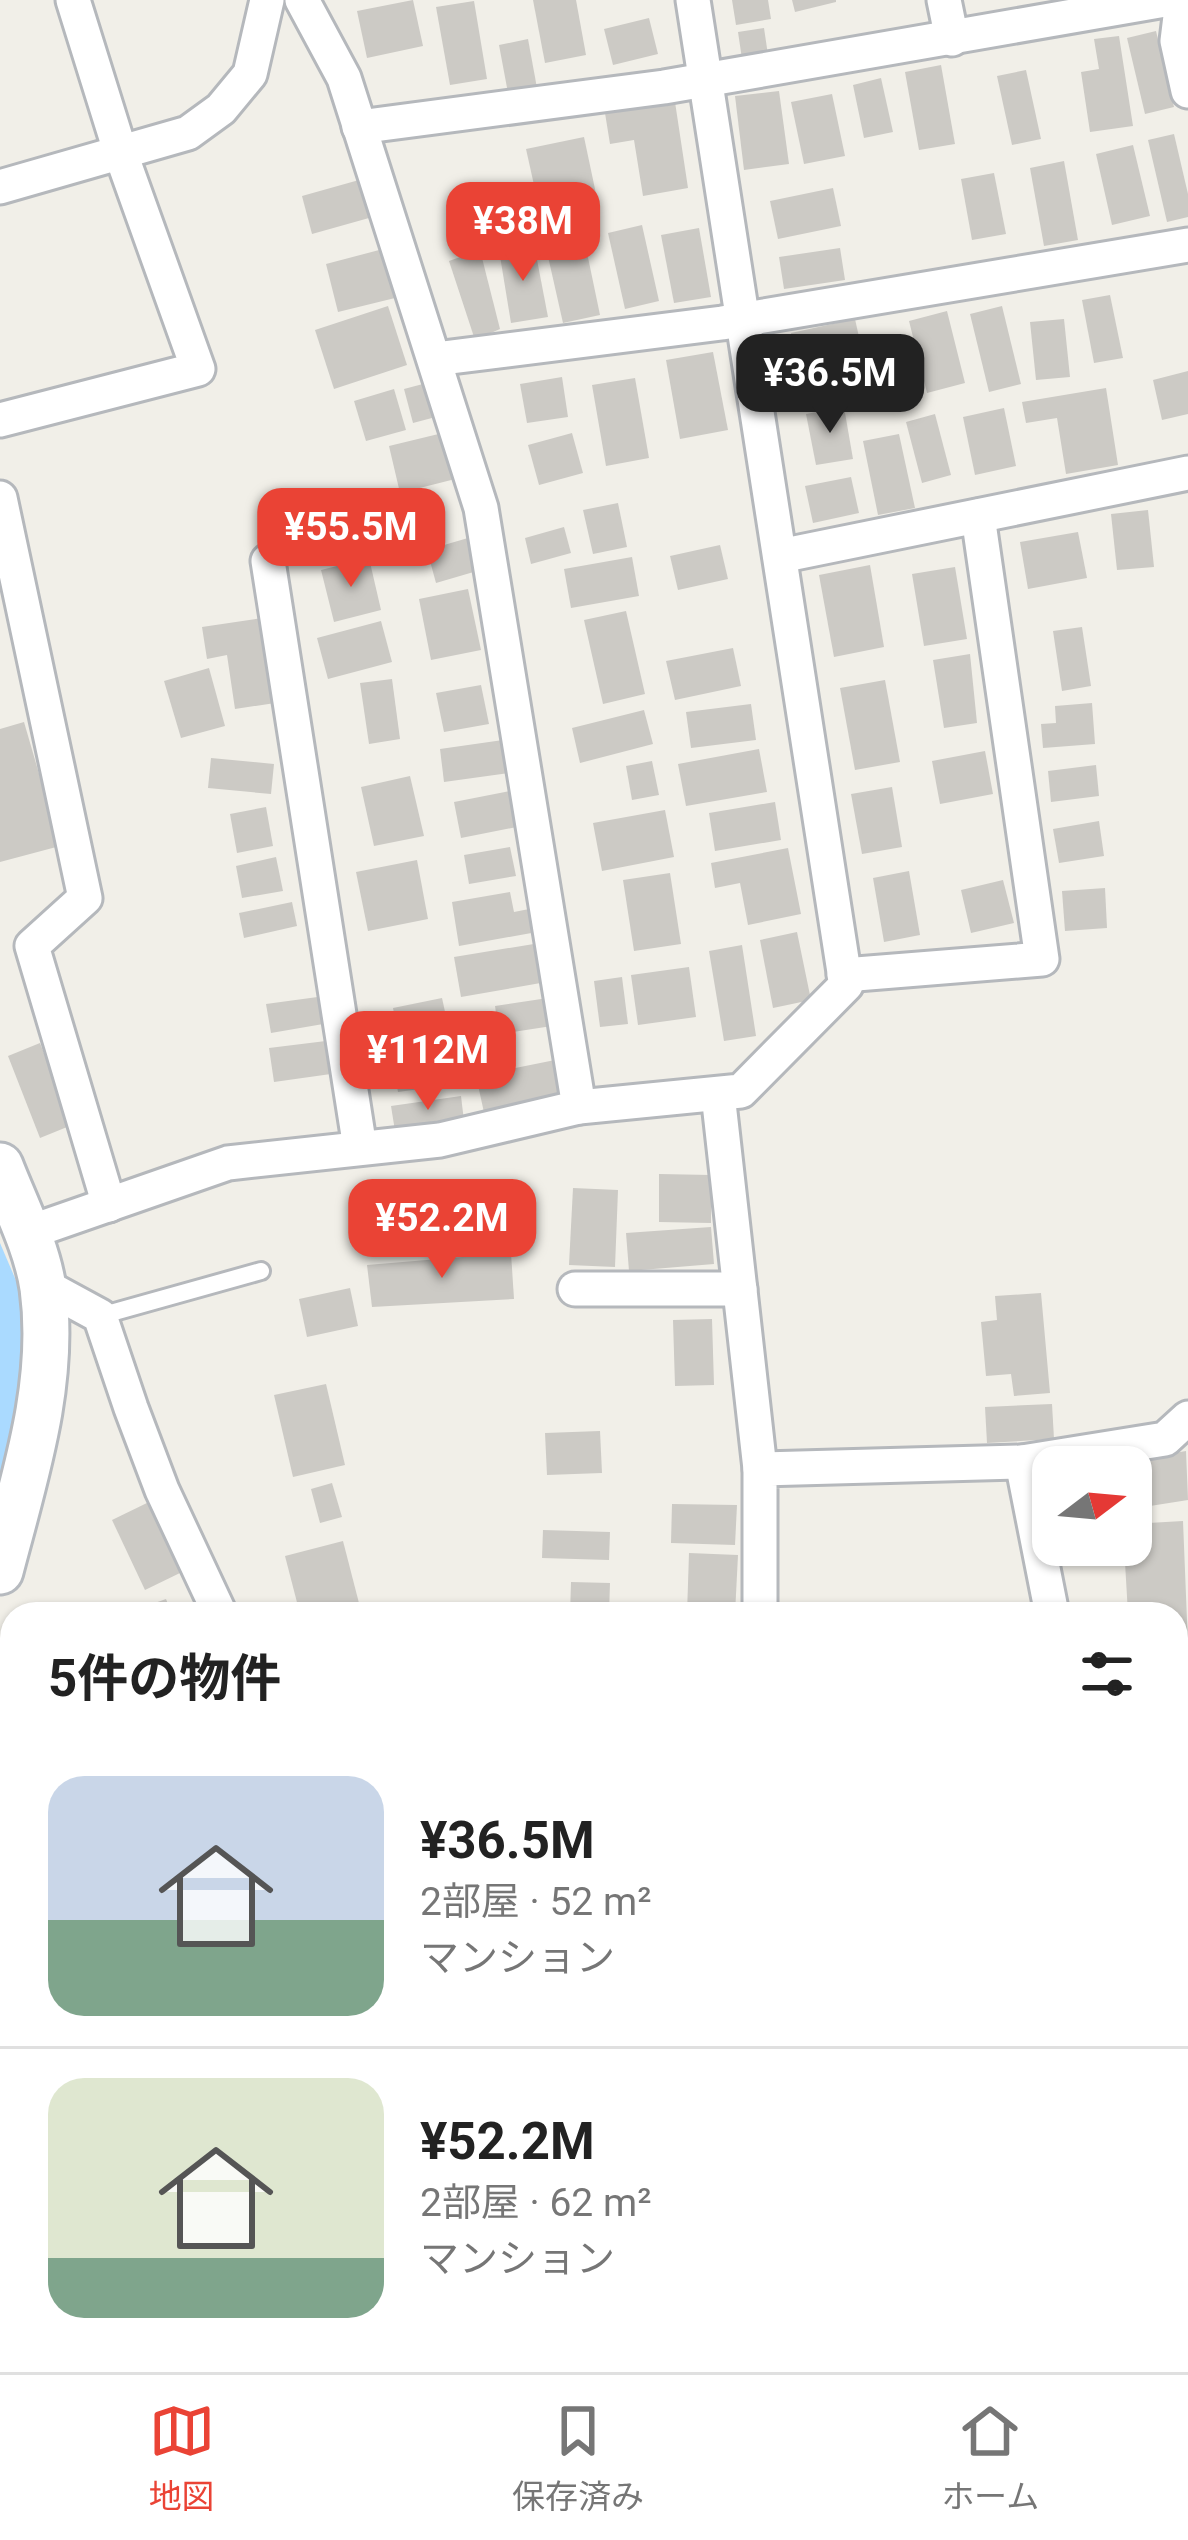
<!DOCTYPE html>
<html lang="ja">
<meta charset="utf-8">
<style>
:root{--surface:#fff;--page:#f2f2f2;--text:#222;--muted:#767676;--line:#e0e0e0;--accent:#ea4335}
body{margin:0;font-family:Roboto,"Noto Sans JP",sans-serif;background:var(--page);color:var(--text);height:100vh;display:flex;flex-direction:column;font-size:45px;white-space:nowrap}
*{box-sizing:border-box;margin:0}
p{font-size:39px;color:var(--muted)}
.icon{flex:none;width:66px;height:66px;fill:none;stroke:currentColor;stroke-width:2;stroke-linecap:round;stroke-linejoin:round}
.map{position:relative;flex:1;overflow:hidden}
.sheet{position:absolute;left:0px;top:1602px;width:1188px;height:771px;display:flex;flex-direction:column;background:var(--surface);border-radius:36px 36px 0 0;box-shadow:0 3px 9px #0004}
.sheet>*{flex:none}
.needle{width:78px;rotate:74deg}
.fabs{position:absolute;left:1032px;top:1446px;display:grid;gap:24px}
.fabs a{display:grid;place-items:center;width:120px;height:120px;border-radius:24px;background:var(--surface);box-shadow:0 3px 9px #0004;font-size:60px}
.price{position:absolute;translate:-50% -102px;padding:0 27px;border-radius:24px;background:var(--accent);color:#fff;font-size:39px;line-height:78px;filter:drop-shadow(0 3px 6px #0008)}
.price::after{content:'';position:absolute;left:50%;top:72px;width:36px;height:27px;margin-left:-18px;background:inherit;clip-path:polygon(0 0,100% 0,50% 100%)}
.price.active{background:#222;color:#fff}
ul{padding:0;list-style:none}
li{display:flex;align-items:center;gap:36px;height:300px;padding:0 48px}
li+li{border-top:3px solid var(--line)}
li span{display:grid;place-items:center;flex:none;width:336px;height:240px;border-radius:36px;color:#555}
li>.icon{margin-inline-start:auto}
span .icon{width:144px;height:144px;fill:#fffc;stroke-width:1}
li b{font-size:51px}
h2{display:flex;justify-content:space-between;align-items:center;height:144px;padding:0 48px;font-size:51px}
.tabs{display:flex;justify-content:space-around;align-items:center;height:168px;border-top:3px solid var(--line);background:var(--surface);font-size:33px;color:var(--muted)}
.tabs a{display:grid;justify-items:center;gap:6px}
.tabs .active{color:var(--accent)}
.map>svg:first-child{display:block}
.water{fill:#aadaff}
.building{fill:#cccac5}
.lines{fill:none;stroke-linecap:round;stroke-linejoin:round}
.lane-casing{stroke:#b5b8bc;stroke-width:22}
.street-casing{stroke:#b5b8bc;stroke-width:39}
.secondary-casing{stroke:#b6babf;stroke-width:51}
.path{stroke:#9cc7a9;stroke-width:8;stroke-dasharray:12 6;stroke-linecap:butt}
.lane{stroke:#fff;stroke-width:16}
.street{stroke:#fff;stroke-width:33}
.secondary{stroke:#fff;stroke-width:45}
</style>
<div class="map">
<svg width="1188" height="2372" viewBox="0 0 1188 2372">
<rect width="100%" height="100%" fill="#f1efe8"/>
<polygon class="water" points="0,1243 26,1304 25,1401 0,1505"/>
<g class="building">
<polygon points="413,0 423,46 367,58 357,11"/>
<polygon points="533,0 576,0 586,55 545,63"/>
<polygon points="732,0 768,0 771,19 736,25"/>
<polygon points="792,0 836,0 836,2 795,12"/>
<polygon points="474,1 487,79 450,85 436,7"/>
<polygon points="649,18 658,54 613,65 604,29"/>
<polygon points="764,28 768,55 742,59 738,32"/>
<polygon points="1156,31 1174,107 1145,114 1127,38"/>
<polygon points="1119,36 1133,126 1090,132 1081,72 1099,69 1094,39"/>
<polygon points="528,39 537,88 508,93 499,45"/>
<polygon points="941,65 955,144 919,150 905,72"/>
<polygon points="1026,70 1041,139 1012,145 997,76"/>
<polygon points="881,78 893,132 864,138 853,85"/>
<polygon points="779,91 789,164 744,170 735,96"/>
<polygon points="832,94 845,156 804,164 791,102"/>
<polygon points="675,102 688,188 643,196 634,140 610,144 605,113"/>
<polygon points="1174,134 1188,194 1188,217 1167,222 1148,140"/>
<polygon points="584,137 599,208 542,221 526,149"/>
<polygon points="1133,145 1150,216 1112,225 1096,154"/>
<polygon points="1064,161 1078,240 1044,246 1030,168"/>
<polygon points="994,173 1006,234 972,240 961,179"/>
<polygon points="359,180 369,218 312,234 302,196"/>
<polygon points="833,188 841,226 778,239 770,201"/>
<polygon points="642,225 659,301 625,309 608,233"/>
<polygon points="699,228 711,297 674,303 661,235"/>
<polygon points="585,243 600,315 563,323 547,252"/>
<polygon points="534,244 548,317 511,323 499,250"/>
<polygon points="840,248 845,280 784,289 779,257"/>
<polygon points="383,249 395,298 338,312 326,264"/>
<polygon points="480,250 500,329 475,340 449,261"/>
<polygon points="1110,295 1123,358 1094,363 1082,300"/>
<polygon points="388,306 407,365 334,389 315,330"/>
<polygon points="1002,306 1021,384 989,392 970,314"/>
<polygon points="947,311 965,383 927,393 909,321"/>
<polygon points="855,319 865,364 801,378 791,333"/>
<polygon points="1064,319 1070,377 1036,380 1030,322"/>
<polygon points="713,352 728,430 680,439 666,360"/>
<polygon points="1188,371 1188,414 1162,420 1153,380"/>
<polygon points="562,377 568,417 527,423 520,384"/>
<polygon points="635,378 649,458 606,466 592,385"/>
<polygon points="438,380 447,414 413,423 404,389"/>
<polygon points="1106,388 1118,465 1066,474 1057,418 1026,423 1022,402"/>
<polygon points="394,389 406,430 366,441 354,401"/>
<polygon points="844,407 853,459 816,465 806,414"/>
<polygon points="1004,408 1016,466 975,475 963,417"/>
<polygon points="935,414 951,475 922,483 906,422"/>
<polygon points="455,430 467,476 400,493 389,446"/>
<polygon points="572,433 583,473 539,485 528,445"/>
<polygon points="899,434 915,508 878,515 863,441"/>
<polygon points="851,477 859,513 813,523 805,486"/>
<polygon points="618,503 627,547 593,554 583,510"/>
<polygon points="1148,510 1154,567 1117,570 1111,514"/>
<polygon points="564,527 571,553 531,564 525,538"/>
<polygon points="1078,532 1087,578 1028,589 1020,542"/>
<polygon points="468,538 477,571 436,583 427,550"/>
<polygon points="720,545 728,579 678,590 670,556"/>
<polygon points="632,557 639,596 571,608 564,569"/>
<polygon points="369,558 381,610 334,622 321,570"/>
<polygon points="870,565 884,647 834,657 819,575"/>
<polygon points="955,567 967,639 924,646 912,574"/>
<polygon points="468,589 481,650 431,660 419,599"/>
<polygon points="626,611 645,694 603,704 584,620"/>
<polygon points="262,618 275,703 235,709 227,655 207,659 202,627"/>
<polygon points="381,621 392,662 328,679 317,638"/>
<polygon points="1082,627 1091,686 1062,691 1053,631"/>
<polygon points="733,648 741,686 675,700 666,661"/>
<polygon points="970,654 977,723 944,728 933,660"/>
<polygon points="209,668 225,726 181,738 164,681"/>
<polygon points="392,679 400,739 369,744 360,683"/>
<polygon points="885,680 900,762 855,770 840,688"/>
<polygon points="481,685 489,724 444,732 436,693"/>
<polygon points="1092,703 1095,744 1043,748 1041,724 1056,723 1055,706"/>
<polygon points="751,704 756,740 691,748 686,712"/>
<polygon points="644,710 653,744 580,763 572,728"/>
<polygon points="24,722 60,846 0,862 0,729"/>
<polygon points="503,740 509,773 444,782 440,749"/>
<polygon points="759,749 767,792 686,806 678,764"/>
<polygon points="985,751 993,794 940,804 932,761"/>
<polygon points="211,758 274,764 271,794 208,788"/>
<polygon points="652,761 659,795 632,800 626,766"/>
<polygon points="1096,765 1099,796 1051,802 1048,771"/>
<polygon points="410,776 424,836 374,846 361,787"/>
<polygon points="892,787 902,847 862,854 851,794"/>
<polygon points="515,790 522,826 461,838 454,802"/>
<polygon points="775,802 781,840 715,851 709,813"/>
<polygon points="266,807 273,846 237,853 230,814"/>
<polygon points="665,810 674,857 602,871 593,823"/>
<polygon points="1099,821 1104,856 1059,863 1053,829"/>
<polygon points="510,847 516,876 469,884 464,855"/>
<polygon points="788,848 801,914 748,925 740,883 715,888 711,863"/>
<polygon points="276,857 283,891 242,898 236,866"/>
<polygon points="417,860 428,919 368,931 356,872"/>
<polygon points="909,871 920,935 884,942 873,878"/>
<polygon points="670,873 681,944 634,951 623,880"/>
<polygon points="1003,880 1014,923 971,933 961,890"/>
<polygon points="1105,888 1107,928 1065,931 1062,891"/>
<polygon points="510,892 514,912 544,906 548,930 459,946 452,902"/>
<polygon points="292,902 297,926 244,938 239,913"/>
<polygon points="797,932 811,1000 773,1008 760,940"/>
<polygon points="546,942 552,981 461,997 454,957"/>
<polygon points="742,945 756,1036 724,1041 709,951"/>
<polygon points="689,967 696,1017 638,1025 631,975"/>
<polygon points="622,977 628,1024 600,1027 594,981"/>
<polygon points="325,996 329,1023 271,1033 266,1004"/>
<polygon points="442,998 453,1048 403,1058 393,1008"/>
<polygon points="548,998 552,1026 499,1034 495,1006"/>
<polygon points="334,1040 338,1073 274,1082 269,1048"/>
<polygon points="40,1043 72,1125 40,1138 8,1056"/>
<polygon points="555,1060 563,1101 485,1117 476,1076"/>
<polygon points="453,1062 456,1084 398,1092 394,1071"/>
<polygon points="461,1096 464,1121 395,1131 391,1106"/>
<polygon points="659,1174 711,1175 711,1223 659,1222"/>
<polygon points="573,1188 618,1190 615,1267 569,1265"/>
<polygon points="711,1227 714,1264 629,1271 626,1233"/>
<polygon points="511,1253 514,1299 372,1307 367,1265"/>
<polygon points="350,1288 358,1326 307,1337 299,1299"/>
<polygon points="1041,1293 1050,1393 1014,1396 1011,1374 986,1376 981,1322 997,1320 995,1296"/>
<polygon points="712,1319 714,1385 675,1386 673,1320"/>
<polygon points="326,1384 345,1465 293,1477 274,1395"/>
<polygon points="1052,1404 1054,1439 987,1443 985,1407"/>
<polygon points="600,1431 602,1473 547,1475 545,1433"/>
<polygon points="1186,1451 1188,1500 1131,1509 1131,1467 1106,1467 1106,1465"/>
<polygon points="332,1483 342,1517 320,1523 311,1489"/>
<polygon points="149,1502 182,1572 145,1590 112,1520"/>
<polygon points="672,1504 737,1505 735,1545 671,1543"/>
<polygon points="1183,1521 1188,1645 1176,1646 1176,1614 1128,1614 1124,1545 1131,1545 1131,1524"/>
<polygon points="543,1530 610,1532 609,1560 542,1558"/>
<polygon points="343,1541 360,1607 333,1614 300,1614 285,1556"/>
<polygon points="689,1553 738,1555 735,1614 687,1614"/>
<polygon points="571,1582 610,1583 609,1614 570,1614"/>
<polygon points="166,1599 172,1614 137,1614 135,1610"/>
<polygon points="0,1817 12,1819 12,1880 0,1878"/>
<rect x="1176" y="1863" width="12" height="40"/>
<rect x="1176" y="1937" width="12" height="45"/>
<polygon points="1176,1992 1188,1992 1188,2082 1177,2082"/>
<polygon points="1176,2146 1188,2147 1188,2215 1176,2214"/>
<polygon points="1176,2229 1188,2229 1186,2284 1176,2283"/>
<rect x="346" y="2361" width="90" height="11"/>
<polygon points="521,2361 564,2361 565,2372 521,2372"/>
<polygon points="651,2361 695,2361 696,2372 652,2372"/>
<polygon points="827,2361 860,2361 861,2372 828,2372"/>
</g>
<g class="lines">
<g class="lane-casing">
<polyline id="lane" points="100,1316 261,1271"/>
</g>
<g class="street-casing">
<g id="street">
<polyline points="944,0 952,39"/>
<polyline points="1182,0 1177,41 1188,91"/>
<polyline points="359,127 664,87 1165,0"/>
<polyline points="0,187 188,133 221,109 250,74 267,0"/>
<polyline points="435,359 722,323 1188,245"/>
<polyline points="0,420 198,369 121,154 73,0"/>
<polyline points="0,498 85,898 32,946 109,1205"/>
<polyline points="780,556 1188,473"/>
<polyline points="268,561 360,1148"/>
<polyline points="844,975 1042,959 978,516"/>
<polyline points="718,1094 760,1469"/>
<polyline points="579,1107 741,1091 846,985 693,0"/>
<polyline points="27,1233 228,1163 440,1140 579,1107 481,508 344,78 302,0"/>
<polyline points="43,1285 100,1316 131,1408 162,1490 220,1614"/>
<polyline points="575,1289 740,1289"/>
<polyline points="1022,1462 1052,1614"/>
<polyline points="760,1614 760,1469 1022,1462 1165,1439 1188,1418"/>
<polyline points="0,1883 12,1884"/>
<polyline points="1176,1916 1188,1916"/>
<polyline points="1176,2103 1188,2102"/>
<polyline points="0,2173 12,2172"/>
<polyline points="1176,2316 1188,2317"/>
<polyline points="289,2361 289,2372"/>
<polyline points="1122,2361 1122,2372"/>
<polyline points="731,2372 732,2361"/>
</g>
</g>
<g class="secondary-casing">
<path id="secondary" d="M0,1166c15,39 37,81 43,122 13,96 -19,191 -43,283"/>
</g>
<polyline class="path" points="0,1721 12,1720"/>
<use href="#lane" class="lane"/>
<use href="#street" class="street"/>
<use href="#secondary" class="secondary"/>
</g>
</svg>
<div class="fabs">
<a><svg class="needle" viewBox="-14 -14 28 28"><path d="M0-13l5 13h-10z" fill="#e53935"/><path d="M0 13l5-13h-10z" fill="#767676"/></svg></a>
</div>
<b class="price" style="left:523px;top:284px">¥38M</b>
<b class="price active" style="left:830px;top:436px">¥36.5M</b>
<b class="price" style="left:351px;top:590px">¥55.5M</b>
<b class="price" style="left:428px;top:1113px">¥112M</b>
<b class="price" style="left:442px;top:1281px">¥52.2M</b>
<section class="sheet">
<h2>5件の物件<svg class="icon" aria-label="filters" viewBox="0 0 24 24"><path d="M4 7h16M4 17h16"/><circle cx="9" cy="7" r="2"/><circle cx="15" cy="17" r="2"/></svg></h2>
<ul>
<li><span style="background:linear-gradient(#c9d6e8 60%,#7fa58c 0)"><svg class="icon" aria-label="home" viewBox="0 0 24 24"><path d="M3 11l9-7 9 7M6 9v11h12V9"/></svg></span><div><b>¥36.5M</b><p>2部屋 · 52 m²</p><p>マンション</p></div></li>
<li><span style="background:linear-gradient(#dfe7d0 75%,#7fa58c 0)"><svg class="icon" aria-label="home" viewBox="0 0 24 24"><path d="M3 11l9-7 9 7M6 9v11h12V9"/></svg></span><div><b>¥52.2M</b><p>2部屋 · 62 m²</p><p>マンション</p></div></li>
</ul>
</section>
</div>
<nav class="tabs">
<a class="active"><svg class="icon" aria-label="map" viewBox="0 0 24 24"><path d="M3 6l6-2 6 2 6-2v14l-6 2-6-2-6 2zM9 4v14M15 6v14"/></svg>地図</a>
<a><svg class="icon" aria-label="saved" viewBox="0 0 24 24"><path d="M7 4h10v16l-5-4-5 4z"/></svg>保存済み</a>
<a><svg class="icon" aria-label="home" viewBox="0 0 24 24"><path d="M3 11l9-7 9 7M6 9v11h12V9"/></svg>ホーム</a>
</nav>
